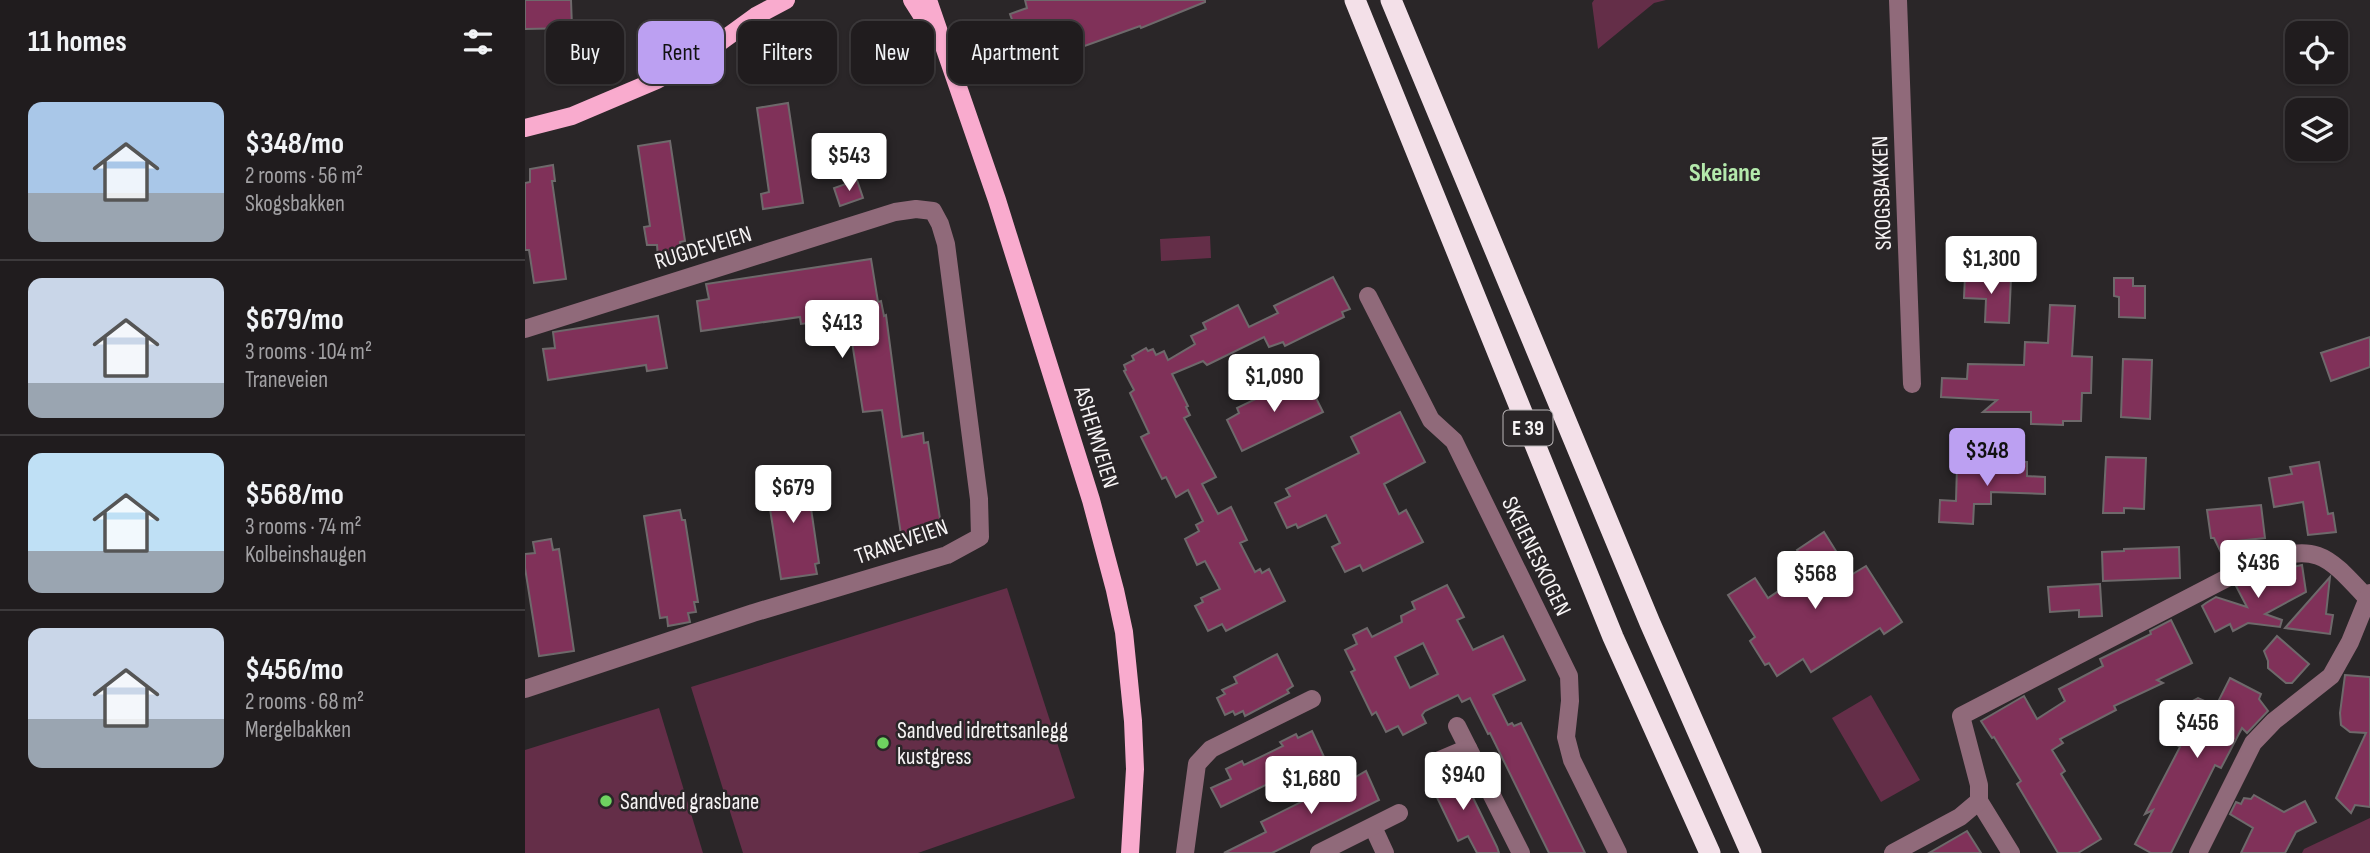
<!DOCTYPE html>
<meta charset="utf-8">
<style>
:root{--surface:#201c1e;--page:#282527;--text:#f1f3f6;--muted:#a2a1a4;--line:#3d3a3c;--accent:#bca0f2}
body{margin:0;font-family:"Sofia Sans Condensed",sans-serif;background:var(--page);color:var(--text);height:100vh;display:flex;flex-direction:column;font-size:26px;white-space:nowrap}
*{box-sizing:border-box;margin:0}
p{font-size:23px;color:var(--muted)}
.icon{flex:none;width:38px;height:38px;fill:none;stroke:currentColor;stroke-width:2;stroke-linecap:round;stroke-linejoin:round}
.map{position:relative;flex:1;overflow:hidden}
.panel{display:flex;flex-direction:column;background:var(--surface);width:525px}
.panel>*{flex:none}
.top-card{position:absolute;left:21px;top:21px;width:665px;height:63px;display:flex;gap:14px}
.controls{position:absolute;left:1760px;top:21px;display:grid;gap:14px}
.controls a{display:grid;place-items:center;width:63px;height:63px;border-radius:14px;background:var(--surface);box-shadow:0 2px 5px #0004,0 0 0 2px var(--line);font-size:35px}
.price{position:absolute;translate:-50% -60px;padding:0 16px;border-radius:7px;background:#fff;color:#222;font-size:23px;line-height:46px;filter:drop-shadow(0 2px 4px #0008)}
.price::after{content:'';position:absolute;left:50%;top:42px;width:21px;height:16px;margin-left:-10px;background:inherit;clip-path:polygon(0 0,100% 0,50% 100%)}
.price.current{background:var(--accent);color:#111}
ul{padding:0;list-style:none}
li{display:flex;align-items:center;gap:21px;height:175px;padding:0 28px}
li+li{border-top:2px solid var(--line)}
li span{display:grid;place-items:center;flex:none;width:196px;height:140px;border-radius:14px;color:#555}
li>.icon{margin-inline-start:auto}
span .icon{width:84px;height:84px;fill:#fffc;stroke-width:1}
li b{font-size:30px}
h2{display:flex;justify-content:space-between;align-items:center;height:84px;padding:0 28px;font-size:30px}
.tag{padding:0 24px;border-radius:14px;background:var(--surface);box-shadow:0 2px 5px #0004,0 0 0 2px var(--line);font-size:24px;line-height:63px}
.tag.current{background:var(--accent);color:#111}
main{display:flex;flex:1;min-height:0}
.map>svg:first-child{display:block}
.green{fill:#642e48}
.building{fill:#803159;stroke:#6e696b;stroke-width:2;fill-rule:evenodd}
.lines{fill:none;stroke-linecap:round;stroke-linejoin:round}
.minor{stroke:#906a7a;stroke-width:18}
.major{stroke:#f9abce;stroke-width:18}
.highway{stroke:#f3e0e8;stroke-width:21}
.poi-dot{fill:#6ed360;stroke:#2a2628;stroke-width:2.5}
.labels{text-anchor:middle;stroke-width:5;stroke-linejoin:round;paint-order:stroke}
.shield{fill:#2a2628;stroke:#bab6b8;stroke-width:2}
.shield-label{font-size:21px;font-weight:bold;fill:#f7f4f5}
.street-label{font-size:23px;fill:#f7f4f5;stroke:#2a2628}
.poi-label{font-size:23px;fill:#f7f4f5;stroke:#2a2628;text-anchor:start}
.quarter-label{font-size:26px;font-weight:bold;fill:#b4e9ac;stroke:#2a2628}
</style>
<main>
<section class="panel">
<h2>11 homes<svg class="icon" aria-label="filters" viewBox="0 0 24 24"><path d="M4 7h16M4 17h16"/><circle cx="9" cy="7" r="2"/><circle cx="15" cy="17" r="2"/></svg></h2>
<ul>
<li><span style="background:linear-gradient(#a9c7e8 65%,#9aa5b1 0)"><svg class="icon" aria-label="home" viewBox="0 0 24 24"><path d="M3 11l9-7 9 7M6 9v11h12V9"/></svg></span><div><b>$348/mo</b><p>2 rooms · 56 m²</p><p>Skogsbakken</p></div></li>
<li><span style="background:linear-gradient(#c9d6e8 75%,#9aa5b1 0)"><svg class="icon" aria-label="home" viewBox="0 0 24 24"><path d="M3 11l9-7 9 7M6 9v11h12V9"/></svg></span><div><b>$679/mo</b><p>3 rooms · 104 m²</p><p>Traneveien</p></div></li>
<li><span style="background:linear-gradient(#bfe0f5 70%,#9aa5b1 0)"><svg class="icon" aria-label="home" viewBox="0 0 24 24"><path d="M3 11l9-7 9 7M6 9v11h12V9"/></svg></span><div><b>$568/mo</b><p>3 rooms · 74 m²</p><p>Kolbeinshaugen</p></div></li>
<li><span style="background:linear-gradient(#c9d6e8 65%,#9aa5b1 0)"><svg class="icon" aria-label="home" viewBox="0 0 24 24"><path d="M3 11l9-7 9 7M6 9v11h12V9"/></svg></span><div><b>$456/mo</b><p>2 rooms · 68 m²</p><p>Mergelbakken</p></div></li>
</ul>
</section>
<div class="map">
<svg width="1845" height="853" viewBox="0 0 1845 853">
<rect width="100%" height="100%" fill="#2a2628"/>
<g class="green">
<polygon points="1069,0 1141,0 1129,3 1073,49 1067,3"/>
<polygon points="685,236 686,258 636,261 635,239"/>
<polygon points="482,588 550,798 393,853 218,853 166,687"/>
<polygon points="1346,695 1395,780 1356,802 1307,718"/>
<polygon points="134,708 178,853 0,853 0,750"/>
<polygon points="1845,818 1845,853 1777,853 1779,849"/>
</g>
<g class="building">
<polygon points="0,0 46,0 47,28 0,29"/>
<polygon points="500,0 680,0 680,2 616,28 615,26 504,66 485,14 502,8"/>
<polygon points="263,103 278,203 238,209 236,194 244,192 232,108"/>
<polygon points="145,141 160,241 155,242 157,253 133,257 132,245 122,245 119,227 125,226 113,146"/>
<polygon points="28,165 30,181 27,181 41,279 9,283 4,250 0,250 0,183 5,182 5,169"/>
<polygon points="332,180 338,198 315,206 309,188"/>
<polygon points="346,259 353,302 356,301 359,316 361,315 377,437 398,433 399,443 403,442 416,525 412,525 413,535 377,541 357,410 338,412 325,329 295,332 293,322 276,324 275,317 176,331 172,301 184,299 181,284"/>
<polygon points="1440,276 1486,278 1484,323 1460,322 1461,299 1439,298"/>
<polygon points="808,277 825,309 817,312 819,317 760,346 758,342 744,347 739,337 682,365 678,361 647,374 663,406 661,407 665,415 659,418 691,477 677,484 693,514 706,507 722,540 715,543 730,572 735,569 737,573 744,569 760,601 701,631 697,624 683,631 670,606 678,602 676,598 695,589 680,561 672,565 660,539 674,531 671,525 678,521 663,490 651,497 641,477 637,479 616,437 624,433 605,393 609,390 599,371 601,370 599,365 609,360 607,356 621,348 623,351 628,349 631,355 639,351 643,360 670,344 666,336 681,329 678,323 713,305 724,327 753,313 749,306"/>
<polygon points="1589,278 1608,278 1608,286 1620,286 1620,318 1594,317 1594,297 1589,296"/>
<polygon points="1525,305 1550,306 1547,356 1567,357 1566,393 1557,393 1556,421 1538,421 1538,425 1506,424 1506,412 1458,412 1472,400 1416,397 1417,378 1442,379 1443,364 1499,365 1500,342 1523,343"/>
<polygon points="133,316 142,368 122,371 121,365 23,380 18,349 30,348 28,332"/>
<polygon points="1845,337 1845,367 1806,381 1796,353"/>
<polygon points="1598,359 1627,360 1625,419 1596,417"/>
<polygon points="772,379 774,383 782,380 798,412 717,451 702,420 714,413 712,408"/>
<polygon points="875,412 900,462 859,484 874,514 881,510 898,542 838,571 835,565 820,572 807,547 815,543 801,515 773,528 771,524 762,528 750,503 765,496 761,489 834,453 826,437"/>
<polygon points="1581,457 1621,458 1619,509 1599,508 1599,513 1578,513"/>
<polygon points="1466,460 1502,462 1502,476 1520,477 1520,494 1466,492 1466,504 1449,504 1448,524 1414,522 1415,500 1431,501 1432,466 1465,467"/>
<polygon points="1794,462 1803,514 1808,513 1811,532 1783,535 1778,502 1749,507 1744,478 1767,474 1765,467"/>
<polygon points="276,472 278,481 282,481 294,563 290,564 292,574 256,579 240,477"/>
<polygon points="1736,505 1740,538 1711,541 1719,556 1702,565 1689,538 1686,538 1682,510"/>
<polygon points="155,510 157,520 160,520 173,602 169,602 171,612 163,613 165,622 143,626 142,617 135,618 119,516"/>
<polygon points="1299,532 1326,575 1341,566 1377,622 1359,634 1355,628 1286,672 1278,659 1252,676 1244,663 1240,665 1225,641 1230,637 1203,595 1230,578 1243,598 1285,570 1272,550"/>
<polygon points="26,539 28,550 34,549 49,651 14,656 0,568 0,554 10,553 8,542"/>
<polygon points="1654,547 1655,578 1578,581 1577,552 1599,551 1599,549"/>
<polygon points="1777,565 1781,592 1740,614 1757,620 1755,627 1723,623 1708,631 1705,624 1690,632 1677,606 1681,603 1691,597 1722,607 1711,586 1735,574"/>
<polygon points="1805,577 1801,614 1808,615 1805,634 1760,628"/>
<polygon points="1575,584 1577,616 1554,617 1554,610 1525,612 1523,587"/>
<path d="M922,585l17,32 -7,3 16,30 30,-14 22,44 -32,15 15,30 4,-2 2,3 7,-3 64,130h-36l-59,-120 -2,1 -18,-36 -8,4 -4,-7 -33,16 -3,4 4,8 -23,12 -5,-9 -12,6 -10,-20 -4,3 -21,-43 4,-2 -10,-20 12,-6 -4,-9 14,-7 5,9 30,-15 -1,-6 14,-7 -3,-7zM898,643l15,31 -28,14 -15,-31z"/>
<polygon points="1646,620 1667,663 1632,680 1638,683 1589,706 1591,710 1535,739 1538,743 1527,750 1540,771 1536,774 1576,839 1553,853 1533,853 1492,784 1496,781 1469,737 1467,738 1456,721 1499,696 1512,719 1540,701 1534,689 1578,666 1575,659 1626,634 1625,631"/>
<polygon points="1752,636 1784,664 1767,683 1761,683 1743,668 1743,661 1739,651"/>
<polygon points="752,654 768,686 762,690 764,693 720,716 718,711 710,715 708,711 700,715 692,698 700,694 697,690 712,683 709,677"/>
<polygon points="1820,675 1845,677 1845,807 1830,805 1826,813 1811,798 1841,733 1825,732 1816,725 1815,713"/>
<polygon points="1705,678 1736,694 1734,699 1743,711 1722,733 1717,728 1696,768 1690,765 1646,853 1626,853 1610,844 1628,810 1620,814 1655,747 1643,740 1662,704 1673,698 1691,706"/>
<polygon points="787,731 800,759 772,773 771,770 696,807 686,788 706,779 701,769 717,761 719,765 758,746 755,742 771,734 773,738"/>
<polygon points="934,769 972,847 974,853 952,853 943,836 933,841 905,783"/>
<polygon points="841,771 854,800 747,853 699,853 741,832 736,822 796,792 798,796"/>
<polygon points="1729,795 1759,812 1780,801 1791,822 1771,832 1760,853 1716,853 1728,828 1705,814 1711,802 1716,804 1719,798 1726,799"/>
<polygon points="1442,831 1456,853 1404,853"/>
</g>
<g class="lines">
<g class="minor">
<polyline points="1373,0 1387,384"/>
<polyline points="843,296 906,420 929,441 1044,676 1045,701 1041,737 1047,760 1093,853"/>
<polyline points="0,329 370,212 391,209 408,211 415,224 421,244 454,499 455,537 422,555 228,613 0,689"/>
<polyline points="932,726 996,853"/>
<polyline points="910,762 943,748"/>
<polyline points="1454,801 1486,853"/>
<polyline points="848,827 860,853"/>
<polyline points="660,853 672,764 686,749 787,699"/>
<polyline points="794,853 874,813"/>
<path d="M1368,853l67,-36 19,-16v-16l-18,-69 295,-153c62,-20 69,-10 111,35"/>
<polyline points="1673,853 1728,743 1749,721 1806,676 1825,642 1845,593"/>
</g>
<g class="major">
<polyline points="387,0 413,41"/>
<polyline points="403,0 472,200 566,500 590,590 599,632 608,721 610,769 605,853"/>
<polyline points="0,128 47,116 132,80 180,53 231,16 261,0"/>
</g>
<g class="highway">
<polyline points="830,0 1088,637 1185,853"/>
<polyline points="866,0 1125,623 1226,853"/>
</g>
</g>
<g class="poi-dot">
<circle cx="358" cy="743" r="7"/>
<circle cx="81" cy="801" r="7"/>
</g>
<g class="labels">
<rect class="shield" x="978.5" y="410.5" width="49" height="35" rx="5"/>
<g class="shield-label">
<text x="1003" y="435">E 39</text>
</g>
<g class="street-label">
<text transform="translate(1356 193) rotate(-92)" y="8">SKOGSBAKKEN</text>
<text transform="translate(178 247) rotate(-17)" y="8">RUGDEVEIEN</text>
<text transform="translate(572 437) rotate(73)" y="8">ASHEIMVEIEN</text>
<text transform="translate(376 541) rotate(-19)" y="8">TRANEVEIEN</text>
<text transform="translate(1012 556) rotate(64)" y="8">SKEIENESKOGEN</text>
</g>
<g class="poi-label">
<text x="372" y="738">Sandved idrettsanlegg<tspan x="372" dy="26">kustgress</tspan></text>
<text x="95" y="809">Sandved grasbane</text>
</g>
<g class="quarter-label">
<text x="1200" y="181">Skeiane</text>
</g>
</g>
</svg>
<div class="controls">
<a><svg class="icon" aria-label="locate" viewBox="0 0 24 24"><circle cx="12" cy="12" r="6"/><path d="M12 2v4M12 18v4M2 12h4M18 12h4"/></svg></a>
<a><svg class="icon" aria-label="layers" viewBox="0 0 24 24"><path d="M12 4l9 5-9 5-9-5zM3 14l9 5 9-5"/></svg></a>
</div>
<b class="price" style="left:324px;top:193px">$543</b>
<b class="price" style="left:1466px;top:296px">$1,300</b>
<b class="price" style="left:317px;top:360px">$413</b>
<b class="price" style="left:749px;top:414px">$1,090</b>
<b class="price current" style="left:1462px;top:488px">$348</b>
<b class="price" style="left:268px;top:525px">$679</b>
<b class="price" style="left:1733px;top:600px">$436</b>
<b class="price" style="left:1290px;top:611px">$568</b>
<b class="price" style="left:1672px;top:760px">$456</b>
<b class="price" style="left:938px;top:812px">$940</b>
<b class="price" style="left:786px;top:816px">$1,680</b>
<div class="top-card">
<a class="tag">Buy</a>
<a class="tag current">Rent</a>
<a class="tag">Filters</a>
<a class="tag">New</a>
<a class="tag">Apartment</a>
</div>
</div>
</main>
